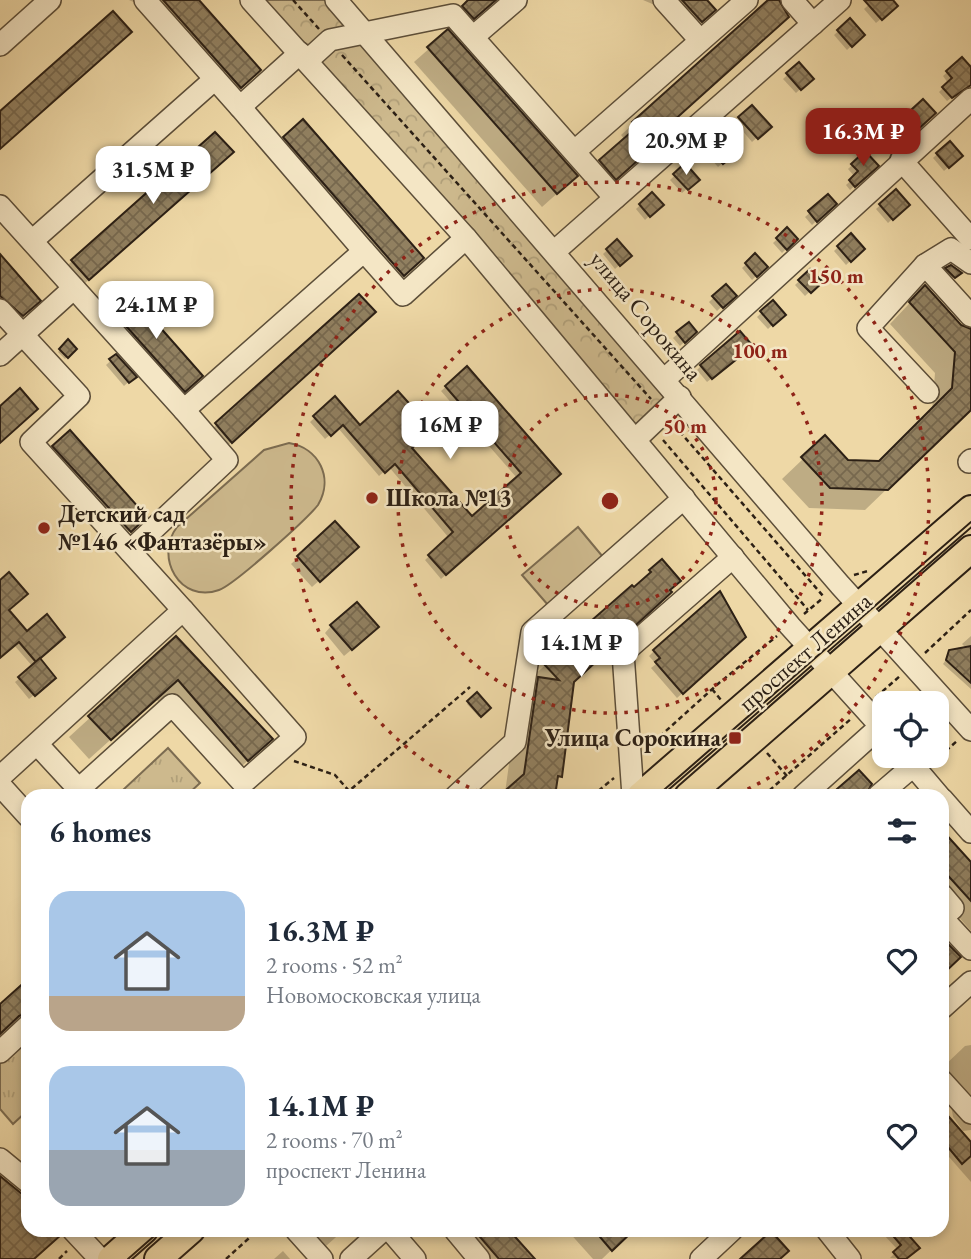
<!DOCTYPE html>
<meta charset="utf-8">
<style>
:root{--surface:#fff;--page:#f6f6f7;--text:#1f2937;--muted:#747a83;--accent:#8f2418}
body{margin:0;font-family:"EB Garamond",serif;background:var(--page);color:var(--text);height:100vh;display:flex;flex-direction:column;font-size:26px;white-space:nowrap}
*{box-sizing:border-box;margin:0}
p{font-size:23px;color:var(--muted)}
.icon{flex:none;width:38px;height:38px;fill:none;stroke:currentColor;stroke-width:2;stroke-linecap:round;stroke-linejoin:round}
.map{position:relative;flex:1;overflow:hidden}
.panel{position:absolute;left:21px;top:789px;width:928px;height:448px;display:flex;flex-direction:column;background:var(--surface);border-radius:21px;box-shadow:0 4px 10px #0003}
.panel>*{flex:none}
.tools{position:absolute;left:872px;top:691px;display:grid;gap:14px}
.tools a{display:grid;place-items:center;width:77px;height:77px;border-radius:14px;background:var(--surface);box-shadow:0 4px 10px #0003;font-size:35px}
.price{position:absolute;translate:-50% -60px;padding:0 16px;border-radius:14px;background:#fff;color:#222;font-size:23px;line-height:46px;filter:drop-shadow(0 2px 4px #0008)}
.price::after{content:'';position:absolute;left:50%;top:42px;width:21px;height:16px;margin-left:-10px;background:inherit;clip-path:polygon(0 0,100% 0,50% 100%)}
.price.on{background:var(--accent);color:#fff}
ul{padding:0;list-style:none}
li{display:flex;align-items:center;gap:21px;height:175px;padding:0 28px}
li span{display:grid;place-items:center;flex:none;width:196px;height:140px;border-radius:21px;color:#555}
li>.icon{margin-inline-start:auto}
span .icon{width:84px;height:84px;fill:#fffc;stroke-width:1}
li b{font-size:30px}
h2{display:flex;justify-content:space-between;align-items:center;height:84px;padding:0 28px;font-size:30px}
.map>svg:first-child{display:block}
.grass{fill:url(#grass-tufts);stroke:#7c6c51;stroke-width:2}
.forest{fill:url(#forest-crowns);stroke:#7c6c51;stroke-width:2}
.pitch{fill:#cdb98d;stroke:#7c6c51;stroke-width:2}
.shadow{fill:#0003}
.building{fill:url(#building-cross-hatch);stroke:#2c2015;stroke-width:2}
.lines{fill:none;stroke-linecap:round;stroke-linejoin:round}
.minor-casing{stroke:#5c4e39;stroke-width:24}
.major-casing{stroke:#2c2015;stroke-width:30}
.path{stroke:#2c2015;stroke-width:2.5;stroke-dasharray:5 3.5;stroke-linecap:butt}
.minor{stroke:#f4e6c5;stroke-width:21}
.major{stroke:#eed8a6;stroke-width:26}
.tram{stroke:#2c2015;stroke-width:2}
.ring{fill:none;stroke:#8f2418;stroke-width:3.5;stroke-dasharray:3.5 7}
.poi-dot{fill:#8f2418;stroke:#f4e6c5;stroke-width:2.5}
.labels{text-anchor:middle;stroke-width:5;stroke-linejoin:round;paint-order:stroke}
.street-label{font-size:24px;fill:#2c2015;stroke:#f4e6c5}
.poi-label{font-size:24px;font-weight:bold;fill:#2c2015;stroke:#f4e6c5;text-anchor:start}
.centre{fill:#8f2418;stroke:#f4e6c5;stroke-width:3.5}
.ring-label{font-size:21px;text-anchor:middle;font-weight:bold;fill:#8f2418;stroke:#f4e6c5;stroke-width:5;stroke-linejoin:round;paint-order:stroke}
</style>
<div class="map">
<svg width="971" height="1259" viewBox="0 0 971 1259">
<defs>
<pattern id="grass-tufts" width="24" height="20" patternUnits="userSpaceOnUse" patternTransform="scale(1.75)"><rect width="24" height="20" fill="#cdb98d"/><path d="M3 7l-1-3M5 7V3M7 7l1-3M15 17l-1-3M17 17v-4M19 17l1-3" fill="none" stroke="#b09f79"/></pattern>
<pattern id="forest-crowns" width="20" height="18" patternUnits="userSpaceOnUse" patternTransform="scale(1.75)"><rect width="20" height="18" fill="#cdb98d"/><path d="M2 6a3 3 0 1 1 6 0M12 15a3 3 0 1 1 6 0" fill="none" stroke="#b09f79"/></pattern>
<pattern id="building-cross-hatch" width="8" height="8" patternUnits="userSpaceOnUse" patternTransform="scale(1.75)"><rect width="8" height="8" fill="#918060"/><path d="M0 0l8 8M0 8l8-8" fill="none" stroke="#77684e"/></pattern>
</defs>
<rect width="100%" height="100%" fill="#eed8a6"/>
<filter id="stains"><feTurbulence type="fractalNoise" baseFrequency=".00286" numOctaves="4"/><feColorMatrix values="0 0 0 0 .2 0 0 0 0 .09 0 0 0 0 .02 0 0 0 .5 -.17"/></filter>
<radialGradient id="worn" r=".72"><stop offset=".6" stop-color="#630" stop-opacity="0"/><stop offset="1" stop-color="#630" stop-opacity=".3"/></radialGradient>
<g class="grass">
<polygon points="168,748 200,783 186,796 129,796 123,790"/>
<polygon points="28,1035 28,1110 13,1124 0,1109 0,1060"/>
</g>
<polygon class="forest" points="251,0 336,0 680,397 635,440"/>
<g class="pitch">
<path d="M289,443c30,5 45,35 29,62 -12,15 -83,79 -99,85 -39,14 -65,-33 -42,-63l87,-77z"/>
<polygon points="578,527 603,557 548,605 522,575"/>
</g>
<g class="shadow">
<polygon points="129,0 197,0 244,85 226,101 140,5"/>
<polygon points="471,0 509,0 492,3 459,32 449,21"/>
<polygon points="643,0 704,0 713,10 699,24"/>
<polygon points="770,0 778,0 639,150 631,166 603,190 588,174 625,140 621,135"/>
<polygon points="874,0 891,0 896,6 876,23 864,9"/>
<polygon points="850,21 863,35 847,50 834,35"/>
<polygon points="448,32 561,190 542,207 414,62"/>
<polygon points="962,59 968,67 971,64 971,83 947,101 939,92 948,83 943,76"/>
<polygon points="799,64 812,78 796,93 783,79"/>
<polygon points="923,101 934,113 896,148 885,136"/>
<polygon points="752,107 769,127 752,142 735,122"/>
<polygon points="721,134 736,151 718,167 703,150"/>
<polygon points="284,138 408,272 389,289 270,153"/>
<polygon points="949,143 961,156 944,171 933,158"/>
<polygon points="865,153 876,166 850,190 846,185 855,177 848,169"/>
<polygon points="217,166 74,293 58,275 72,261"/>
<polygon points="685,166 697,180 682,193 670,180"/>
<polygon points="896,191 908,204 888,223 876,209"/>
<polygon points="652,194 661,205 645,220 636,209"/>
<polygon points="828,197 834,204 812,225 805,217"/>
<polygon points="787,230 796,239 782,253 773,243"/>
<polygon points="851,235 863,249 846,265 834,251"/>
<polygon points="617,241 625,260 615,269 603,254"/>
<polygon points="755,256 766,267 752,280 742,268"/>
<polygon points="0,257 24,315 8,329 0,320"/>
<polygon points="946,269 959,273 950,281 942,273"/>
<polygon points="810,271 820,282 805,296 795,285"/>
<polygon points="726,286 734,295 717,311 709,302"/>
<polygon points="925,287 960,326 971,332 971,408 865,510 809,508 782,479 803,459 879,463 932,411 935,373 890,324"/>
<polygon points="128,293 186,390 170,404 96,323"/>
<polygon points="359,296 360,326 216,456 202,438"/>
<polygon points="773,302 784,314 768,329 757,317"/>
<polygon points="689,324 695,332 680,346 673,338"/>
<polygon points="68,342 75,349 65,359 58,352"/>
<polygon points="747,350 707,382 697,370 701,366"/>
<polygon points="116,356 134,377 124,386 106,365"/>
<polygon points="467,369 554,479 441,579 425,560 449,538 389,467 379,476 338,428 325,439 310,422 335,399 360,427 410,448 472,518 517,478 441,391"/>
<polygon points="53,447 145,517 115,545 39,461"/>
<polygon points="335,524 349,554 312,587 291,564"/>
<polygon points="662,562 670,592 572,684 560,776 556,780 553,795 501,796 505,793 518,699 524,684"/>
<polygon points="0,582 7,610 50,682 29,699 15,682 33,667 14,645 0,656"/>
<polygon points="331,626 370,634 344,656 325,633"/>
<polygon points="971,636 971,689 943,664 951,652 966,648 962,644"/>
<polygon points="744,637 677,698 651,668 656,664 649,656 654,651"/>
<polygon points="176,639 271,739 227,780 156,699 89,759 69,737"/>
<polygon points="477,694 489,708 479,717 467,704"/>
<polygon points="371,791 376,796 365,796"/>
<polygon points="942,832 971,865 971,931 942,898"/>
<polygon points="28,981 28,1014 13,1027 0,1033 0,1006"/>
<polygon points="971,1045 971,1130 963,1131 953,1117 944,1066 965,1046"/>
<polygon points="944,1115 971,1147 971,1182 942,1149 942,1117"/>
<polygon points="312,1230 344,1230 326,1246"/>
<polygon points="447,1230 507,1230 533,1259 472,1259"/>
<polygon points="567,1230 628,1230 630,1232 602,1259 593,1259"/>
<polygon points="647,1230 661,1230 653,1237"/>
<polygon points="887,1230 907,1230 904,1233 905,1259 890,1258 898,1250 883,1234"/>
<polygon points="283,1251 290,1259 274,1259"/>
</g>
<g class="building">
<polygon points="163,0 199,0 261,70 241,88"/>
<polygon points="468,0 496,0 474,19 462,6"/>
<polygon points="682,0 707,0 716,10 702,22"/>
<polygon points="768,0 779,0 789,17 641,150 645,154 616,180 599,160 637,127 632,122"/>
<polygon points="864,0 893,0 898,6 882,20"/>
<polygon points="113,11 132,32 0,149 0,111"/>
<polygon points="850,18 865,35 852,47 837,30"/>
<polygon points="448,29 578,176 557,194 427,47"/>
<polygon points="962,57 971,67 971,85 952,98 942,87 952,78 946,71"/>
<polygon points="799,62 814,79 801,90 786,73"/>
<polygon points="923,99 936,113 901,145 888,131"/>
<polygon points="752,105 772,127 758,139 738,117"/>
<polygon points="303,119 424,258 404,276 283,137"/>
<polygon points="721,131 739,151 723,164 706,145"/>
<polygon points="215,132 234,152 89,280 71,260"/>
<polygon points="950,141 963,156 949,168 936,153"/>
<polygon points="865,151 879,166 855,187 849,180 858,171 851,164"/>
<polygon points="685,163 700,180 688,190 673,174"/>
<polygon points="896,189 910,205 893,220 879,204"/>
<polygon points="652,192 664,205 650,217 639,204"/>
<polygon points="828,194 837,204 817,222 808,211"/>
<polygon points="787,227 798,239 787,250 776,238"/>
<polygon points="851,233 865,249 851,262 837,246"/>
<polygon points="617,239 632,256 620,266 606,249"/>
<polygon points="755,253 768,267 757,277 745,263"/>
<polygon points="0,254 41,301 23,316 0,296"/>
<polygon points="951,265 962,273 955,278 945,268"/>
<polygon points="810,269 823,282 811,293 798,280"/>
<polygon points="726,284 737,296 723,308 712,296"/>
<polygon points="925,285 961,325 971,329 971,410 888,490 830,488 801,457 825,435 848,460 879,461 952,388 955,352 909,302"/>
<polygon points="128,291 203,376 185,392 109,307"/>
<polygon points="359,294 376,312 232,443 215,423"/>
<polygon points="773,300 786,315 773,326 760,311"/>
<polygon points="689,322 697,332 685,343 676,332"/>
<polygon points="740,331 753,346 712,379 700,365"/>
<polygon points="68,339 77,349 68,358 59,349"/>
<polygon points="116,354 137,377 129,383 109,359"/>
<polygon points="467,366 561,474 446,575 428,555 453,532 395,464 385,473 343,425 331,436 313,416 335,396 360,425 398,391 433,430 412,448 472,516 521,473 445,386"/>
<polygon points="20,388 38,409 0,443 0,406"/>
<polygon points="70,430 147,517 131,532 52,446"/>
<polygon points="335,521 359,547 320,582 297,556"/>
<polygon points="662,559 681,581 670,590 672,592 574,682 562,777 558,776 555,796 499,796 524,774 538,677 559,680 543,663 632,585 634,587 651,572 649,570"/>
<polygon points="9,572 28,594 9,610 27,631 47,614 65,637 36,662 19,642 0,658 0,580"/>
<polygon points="720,591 746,637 683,694 655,662 660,658 653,650"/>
<polygon points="357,602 379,627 352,650 330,625"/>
<polygon points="176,636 273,739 248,761 178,680 111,740 88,716"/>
<polygon points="971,646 971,683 946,660 949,650"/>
<polygon points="40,658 56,678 35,696 18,677"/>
<polygon points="477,692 491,708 481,717 467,701"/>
<polygon points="859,770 872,784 865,796 829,796"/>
<polygon points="942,830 971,862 971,901 942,869"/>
<polygon points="942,938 961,957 942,975"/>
<polygon points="28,979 28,1013 19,1016 0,1034 0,1004"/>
<polygon points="942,1109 971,1142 971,1156 962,1164 942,1140"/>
<polygon points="0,1176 28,1199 28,1230 60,1230 61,1235 34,1259 0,1259"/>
<polygon points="474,1230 509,1230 535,1259 499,1259"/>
<polygon points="594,1230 634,1230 612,1251"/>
<polygon points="888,1230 904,1230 920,1248 906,1259 899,1259 893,1252 901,1245"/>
<polygon points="771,1231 789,1251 780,1259 740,1259"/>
</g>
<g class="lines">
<g class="minor-casing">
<g id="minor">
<polyline points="145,0 240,107 300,53"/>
<polyline points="251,0 466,238 790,626 884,730"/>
<polyline points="336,0 840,585 971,730"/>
<polyline points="664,0 700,40"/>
<polyline points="792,0 813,24"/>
<polyline points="473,37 516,0"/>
<polyline points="0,45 50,0"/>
<polyline points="307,61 330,40 453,15 615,198"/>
<polyline points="240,107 364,251"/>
<polyline points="575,151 747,0"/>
<polyline points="901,160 971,239"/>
<polyline points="0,206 184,410 364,251 403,295 466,238"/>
<polyline points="32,241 215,79"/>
<polyline points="555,251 840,0"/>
<polyline points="925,265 971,316"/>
<polyline points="0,310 79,396 31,442 183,610 0,777"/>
<polyline points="0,355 74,288"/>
<polyline points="665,379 971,99"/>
<polyline points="928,392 868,328 925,265 951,249 971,263"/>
<polyline points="635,440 680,397"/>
<polyline points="969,462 971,460"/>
<polyline points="130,551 227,460 184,410"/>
<polyline points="37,744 85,796"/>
<polyline points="905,756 939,796"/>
<polyline points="0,785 28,816"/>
<polyline points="79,789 172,705 243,783 295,737 183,610"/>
<polyline points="456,796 515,742 532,632 684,498"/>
<polyline points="633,796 623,653 733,557"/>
<polyline points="803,796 881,726"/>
<polyline points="878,796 913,766"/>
<polyline points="942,799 971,832"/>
<polyline points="942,895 953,908 942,918"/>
<polyline points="942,918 971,949"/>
<polyline points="942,1008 971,982"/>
<polyline points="0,1052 28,1026"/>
<polyline points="942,1081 971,1113"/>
<polyline points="0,1159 28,1182"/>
<polyline points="73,1230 100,1259"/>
<polyline points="296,1230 322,1259"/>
<polyline points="390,1230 415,1259"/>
<polyline points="455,1230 479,1259"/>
<polyline points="827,1230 850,1259"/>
<polyline points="351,1259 383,1230"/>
<polyline points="701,1259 732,1230"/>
</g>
</g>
<g class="major-casing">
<g id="major">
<polyline points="640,796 971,509"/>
<polyline points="688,796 971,549"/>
<polyline points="111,1259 144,1230"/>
<polyline points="158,1259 191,1230"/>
</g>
</g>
<g class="path">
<polyline points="293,0 319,29"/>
<polyline points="342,55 651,399"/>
<polyline points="674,425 824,597"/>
<polyline points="663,440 808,610"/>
<polyline points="854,575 868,571"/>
<polyline points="804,614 823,598"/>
<polyline points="925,653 971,610"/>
<polyline points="712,689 721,700"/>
<polyline points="876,697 900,676"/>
<polyline points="647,748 719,683 777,636"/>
<polyline points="767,753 787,776"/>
<polyline points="294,761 335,775 349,791 470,687"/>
<polyline points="933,762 957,741"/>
<polyline points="592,796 614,778"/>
<polyline points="763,796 852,718"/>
<polyline points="59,1259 67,1251"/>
<polyline points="226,1259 258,1230"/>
</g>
<use href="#minor" class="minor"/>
<use href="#major" class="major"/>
<g class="tram">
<polyline points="657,796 971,522"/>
<polyline points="128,1259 161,1230"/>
</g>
</g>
<g class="ring">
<circle cx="610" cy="501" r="106"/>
<circle cx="610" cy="501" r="212"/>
<path d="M488 796A319 319 0 1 1 732 796"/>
</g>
<g class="poi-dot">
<circle cx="372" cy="498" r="7"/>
<circle cx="44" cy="528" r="7"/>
<rect x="728" y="731" width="14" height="14" rx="3.5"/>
</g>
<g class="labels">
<g class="street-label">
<text transform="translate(646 316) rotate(50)" y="8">улица Сорокина</text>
<text transform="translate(805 652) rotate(-41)" y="8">проспект Ленина</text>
</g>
<g class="poi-label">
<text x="386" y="506">Школа №13</text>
<text x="58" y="522">Детский сад<tspan x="58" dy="28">№146 «Фантазёры»</tspan></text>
<text x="721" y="746" text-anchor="end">Улица Сорокина</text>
</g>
</g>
<circle cx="610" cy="501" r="10" class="centre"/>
<g class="ring-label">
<text x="836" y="283">150 m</text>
<text x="760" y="358">100 m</text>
<text x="685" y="433">50 m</text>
</g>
<rect width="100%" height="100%" filter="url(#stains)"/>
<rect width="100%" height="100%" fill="url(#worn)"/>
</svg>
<div class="tools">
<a><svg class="icon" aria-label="locate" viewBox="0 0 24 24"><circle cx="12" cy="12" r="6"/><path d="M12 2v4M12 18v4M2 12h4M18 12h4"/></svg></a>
</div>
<b class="price on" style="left:863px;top:168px">16.3M ₽</b>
<b class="price" style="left:686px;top:177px">20.9M ₽</b>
<b class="price" style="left:153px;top:206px">31.5M ₽</b>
<b class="price" style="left:156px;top:341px">24.1M ₽</b>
<b class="price" style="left:450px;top:461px">16M ₽</b>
<b class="price" style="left:581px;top:679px">14.1M ₽</b>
<section class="panel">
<h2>6 homes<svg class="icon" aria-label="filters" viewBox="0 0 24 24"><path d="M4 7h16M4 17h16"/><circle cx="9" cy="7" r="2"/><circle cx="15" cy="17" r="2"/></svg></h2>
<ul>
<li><span style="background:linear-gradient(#a9c7e8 75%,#b9a48a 0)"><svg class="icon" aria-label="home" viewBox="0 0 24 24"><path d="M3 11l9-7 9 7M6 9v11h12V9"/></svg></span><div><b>16.3M ₽</b><p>2 rooms · 52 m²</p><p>Новомосковская улица</p></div><svg class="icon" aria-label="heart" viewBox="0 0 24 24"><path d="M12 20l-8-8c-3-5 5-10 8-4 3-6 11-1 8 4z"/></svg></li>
<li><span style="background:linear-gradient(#a9c7e8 60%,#9aa5b1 0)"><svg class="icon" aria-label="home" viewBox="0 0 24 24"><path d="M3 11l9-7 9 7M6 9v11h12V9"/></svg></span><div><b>14.1M ₽</b><p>2 rooms · 70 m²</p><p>проспект Ленина</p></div><svg class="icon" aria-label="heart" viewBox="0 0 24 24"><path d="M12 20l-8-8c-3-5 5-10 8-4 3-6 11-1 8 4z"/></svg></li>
</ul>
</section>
</div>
